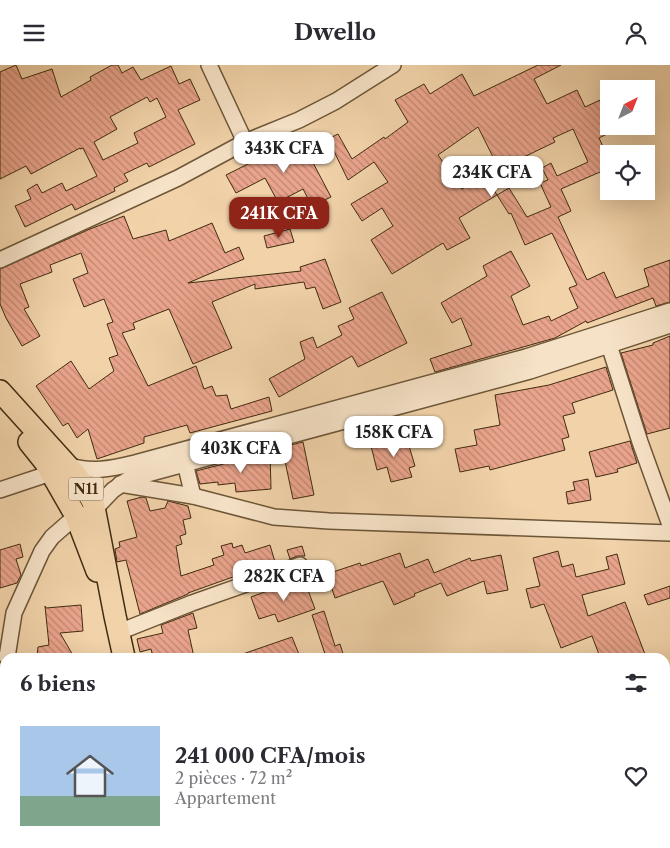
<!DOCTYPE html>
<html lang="fr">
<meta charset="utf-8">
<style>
:root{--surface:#fff;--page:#f7f7f7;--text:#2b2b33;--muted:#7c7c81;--line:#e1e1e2;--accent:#8f2418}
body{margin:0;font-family:"Libre Caslon Text",serif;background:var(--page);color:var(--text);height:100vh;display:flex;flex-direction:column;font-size:19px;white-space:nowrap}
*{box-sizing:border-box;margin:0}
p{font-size:16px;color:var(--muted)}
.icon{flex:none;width:28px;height:28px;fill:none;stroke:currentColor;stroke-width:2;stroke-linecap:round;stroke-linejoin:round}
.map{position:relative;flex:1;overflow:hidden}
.side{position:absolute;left:0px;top:588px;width:670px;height:196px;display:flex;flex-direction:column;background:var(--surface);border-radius:15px 15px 0 0;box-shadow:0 5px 20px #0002}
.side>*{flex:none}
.needle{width:32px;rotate:42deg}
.fabs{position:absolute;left:600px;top:15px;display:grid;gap:10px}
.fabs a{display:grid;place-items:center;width:55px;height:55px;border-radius:0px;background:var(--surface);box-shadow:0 5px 20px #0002;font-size:25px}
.price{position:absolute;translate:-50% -42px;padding:0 11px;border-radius:10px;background:#fff;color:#222;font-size:16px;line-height:32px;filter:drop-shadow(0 1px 2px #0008)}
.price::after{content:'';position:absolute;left:50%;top:30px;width:15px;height:11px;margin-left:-8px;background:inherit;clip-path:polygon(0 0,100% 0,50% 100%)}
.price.on{background:var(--accent);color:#fff}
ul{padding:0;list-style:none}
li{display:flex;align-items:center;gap:15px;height:125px;padding:0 20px}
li+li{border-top:1px solid var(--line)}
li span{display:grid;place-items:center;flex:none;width:140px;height:100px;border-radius:0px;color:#555}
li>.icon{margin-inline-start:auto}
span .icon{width:60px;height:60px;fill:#fffc;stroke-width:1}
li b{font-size:21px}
h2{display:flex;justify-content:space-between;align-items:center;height:60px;padding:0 20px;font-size:21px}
header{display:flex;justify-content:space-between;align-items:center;height:65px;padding:0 20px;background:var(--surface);font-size:22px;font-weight:700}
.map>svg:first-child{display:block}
.building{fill:url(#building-back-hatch);stroke:#412c11;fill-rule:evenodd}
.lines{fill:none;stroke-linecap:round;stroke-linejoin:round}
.minor-casing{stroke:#6d5637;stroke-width:18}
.highway-casing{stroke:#412c11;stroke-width:24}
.minor{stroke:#f6e2c7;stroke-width:15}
.highway{stroke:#f1d2a9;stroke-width:21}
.labels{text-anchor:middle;stroke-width:4;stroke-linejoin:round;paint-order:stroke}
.shield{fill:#f6e2c7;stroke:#776348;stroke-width:1}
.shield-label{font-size:14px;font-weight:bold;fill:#412c11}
</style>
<header><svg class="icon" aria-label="menu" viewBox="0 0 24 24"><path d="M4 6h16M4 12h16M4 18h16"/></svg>Dwello<svg class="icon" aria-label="person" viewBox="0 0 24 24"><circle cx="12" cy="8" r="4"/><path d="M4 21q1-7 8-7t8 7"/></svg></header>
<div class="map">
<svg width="670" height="783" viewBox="0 0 670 783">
<defs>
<pattern id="building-back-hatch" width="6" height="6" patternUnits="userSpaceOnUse" patternTransform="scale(1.25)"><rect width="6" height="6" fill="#eaa48c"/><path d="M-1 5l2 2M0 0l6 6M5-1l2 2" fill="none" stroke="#bf8671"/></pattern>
</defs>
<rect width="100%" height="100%" fill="#f1d2a9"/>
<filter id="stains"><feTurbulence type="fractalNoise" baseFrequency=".004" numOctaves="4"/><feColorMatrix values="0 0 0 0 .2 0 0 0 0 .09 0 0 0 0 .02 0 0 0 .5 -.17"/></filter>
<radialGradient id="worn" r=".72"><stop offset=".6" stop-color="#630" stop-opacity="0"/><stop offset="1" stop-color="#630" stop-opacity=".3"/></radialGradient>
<g class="building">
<path d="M16,0l6,14 30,-10 9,28 30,-17 -1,-3 22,-12h6l4,8 11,-6 8,13 30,-14 8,18 11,-5 10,21 -22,10 17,34 -46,23 -2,-4 -23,11 4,7 -14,7 1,3 -40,19 -3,-6 -47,23 -10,-21 16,-7 -4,-9 10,-6 5,9 20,-10 4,8 31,-15 -14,-28 -3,1v-1l-49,26 -5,-8 -26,13v-107zM147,32l3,5 7,-4 9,19 -32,16 4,10 -35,17 -9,-18 23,-13 -7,-12z"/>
<path d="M538,0h23l-27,14 13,25 30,-14 8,17 24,-11v22l-6,2 6,13 -10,5 10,21v31l-9,-18 -39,17 10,22 -13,6 29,63 17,-8 12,26 33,-12 -5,-17 26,-9v42l-14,4 -3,-8 -66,25 -1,-2 -31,17 -120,34 -5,-13 42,-14 -11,-27 -9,5 -11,-20 46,-27 -4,-10 28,-15 19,35 -19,10 12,29 26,-9 2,5 27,-13 -9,-20 8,-3 -25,-52 -27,12 -14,-32 -2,1 -12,-19 -38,23 11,20 -23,12 -4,-7 -51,31 -21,-34 22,-14 -11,-18 -20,13 -11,-17 37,-22 -14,-20 -26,18 -20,-41 10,-5 14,25 32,-22 1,2 23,-17 -13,-22 29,-16 6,10 32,-20 12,22zM478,62l21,42 56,-27 -2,-4 20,-9 15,33 -31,14 -6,-13 -9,5 6,12 -8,3 11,24 -24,10 -18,-29 -12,7 -12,-20 -23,14 -24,-34z"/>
<polygon points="300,73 331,132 312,141 303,124 278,137 265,113 236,128 226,110"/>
<polygon points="124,151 133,174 166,165 169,176 212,158 225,188 239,182 244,194 188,218 301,206 300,202 325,194 341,237 323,244 315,222 306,224 304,217 255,224 255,219 212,237 232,283 193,299 169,244 133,258 135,264 122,268 148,321 196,301 204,324 212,321 216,331 227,330 231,344 269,332 272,346 190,368 187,360 144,372 144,378 97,394 88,364 77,373 68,358 63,361 36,321 71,296 89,324 114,306 109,293 118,290 107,259 113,257 104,234 84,242 73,214 88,208 81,188 50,200 52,207 20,219 29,242 24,244 40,271 22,281 6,253 0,239 0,204 90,164"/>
<polygon points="290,164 294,177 267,183 264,171"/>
<polygon points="382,227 407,278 358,302 352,291 279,332 269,314 305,294 300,277 313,272 317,283 342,270 338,261 354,254 349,243"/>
<polygon points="670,271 670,363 647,369 621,288 653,280 653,278"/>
<polygon points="606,302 613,325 572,338 575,348 563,351 569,372 562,374 565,385 490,405 489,401 460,407 455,384 477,380 474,365 500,360 495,330 549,320"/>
<polygon points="406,371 415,401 409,403 412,412 391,417 387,402 377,405 371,381"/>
<polygon points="630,376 637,398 617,404 618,407 596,412 589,387"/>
<polygon points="303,377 314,430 293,434 282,382"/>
<polygon points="270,387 271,424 236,427 235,418 218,420 218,417 200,419 196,406"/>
<polygon points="588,414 591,435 568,439 566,427 575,425 573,417"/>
<polygon points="142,432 146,433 150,446 165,443 168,436 188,441 191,453 183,455 186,469 180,471 182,479 176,481 181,511 214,500 212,494 224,490 221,481 232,478 233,483 242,480 245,488 270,480 275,497 188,528 188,529 140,549 126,495 117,497 115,484 120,482 119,477 137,472 127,436"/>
<polygon points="20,479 23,492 16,494 21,510 17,518 0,523 0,485"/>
<polygon points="302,481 305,491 297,491 290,494 287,485"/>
<polygon points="558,486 562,502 573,499 576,512 609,504 606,492 617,489 625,519 582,530 588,551 625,537 646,592 600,592 592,571 561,583 544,539 531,543 526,524 540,521 533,493"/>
<polygon points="400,488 405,503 428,494 434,508 470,493 471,496 501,490 508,525 487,529 484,516 447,531 441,518 414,529 415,531 394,540 383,516 335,533 327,509 360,498 361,501"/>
<polygon points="305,517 315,544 278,557 275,549 259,554 251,532 289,518 290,522"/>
<polygon points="670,521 670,533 648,540 644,530"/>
<polygon points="81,540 83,566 60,568 74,592 37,592 38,582 49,580 45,541 46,543"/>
<polygon points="324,546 335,581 340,579 344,592 326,592 312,550"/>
<polygon points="193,548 197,563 188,565 194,592 153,592 151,584 140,587 137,574 163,568 161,560"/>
<polygon points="292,572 300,592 238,592 237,591"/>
</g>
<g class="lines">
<g class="minor-casing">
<g id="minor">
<polyline points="209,0 245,77"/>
<polyline points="0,195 178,113 245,77 299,55 336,36 393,0"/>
<polyline points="609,280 640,377 670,460"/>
<polyline points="185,398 193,431"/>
<path d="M67,400c24,8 43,4 68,-2l391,-106 144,-46"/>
<polyline points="120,419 193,431 274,452 329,456 670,468"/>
<polyline points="0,425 51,408"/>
<polyline points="119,567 192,538 300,500"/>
<polyline points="7,592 14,548 42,486 52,472 76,451 87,450 91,448 113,425 129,414 530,306 670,260"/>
<polyline points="0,644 5,610"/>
<polyline points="657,779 658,783"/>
</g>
</g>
<g class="highway-casing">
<g id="highway">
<polyline points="0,326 75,409 84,421 93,437 115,551 124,592"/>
<polyline points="29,377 45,397 76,451 97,506"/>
<polyline points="162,779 163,783"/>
</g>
</g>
<use href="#minor" class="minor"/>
<use href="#highway" class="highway"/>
</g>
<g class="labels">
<rect class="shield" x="68.5" y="412.5" width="35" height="23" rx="4"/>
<g class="shield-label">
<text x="86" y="429">N11</text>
</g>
</g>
<rect width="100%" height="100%" filter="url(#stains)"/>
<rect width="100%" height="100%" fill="url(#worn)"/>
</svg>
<div class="fabs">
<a><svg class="needle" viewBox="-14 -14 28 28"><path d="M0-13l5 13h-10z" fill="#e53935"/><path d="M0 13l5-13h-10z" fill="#7c7c81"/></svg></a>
<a><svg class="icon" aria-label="locate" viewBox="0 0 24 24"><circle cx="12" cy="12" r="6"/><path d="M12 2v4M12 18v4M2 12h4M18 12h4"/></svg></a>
</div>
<b class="price" style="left:284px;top:109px">343K CFA</b>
<b class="price" style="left:492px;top:133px">234K CFA</b>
<b class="price on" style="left:279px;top:174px">241K CFA</b>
<b class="price" style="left:394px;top:393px">158K CFA</b>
<b class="price" style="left:241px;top:409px">403K CFA</b>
<b class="price" style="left:284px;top:537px">282K CFA</b>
<section class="side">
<h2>6 biens<svg class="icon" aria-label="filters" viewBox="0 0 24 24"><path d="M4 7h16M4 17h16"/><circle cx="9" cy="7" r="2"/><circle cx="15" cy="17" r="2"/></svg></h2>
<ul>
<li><span style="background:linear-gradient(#a9c7e8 70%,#7fa58c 0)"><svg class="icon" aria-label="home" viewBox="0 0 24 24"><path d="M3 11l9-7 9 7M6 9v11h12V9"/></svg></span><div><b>241 000 CFA/mois</b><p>2 pièces · 72 m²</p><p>Appartement</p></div><svg class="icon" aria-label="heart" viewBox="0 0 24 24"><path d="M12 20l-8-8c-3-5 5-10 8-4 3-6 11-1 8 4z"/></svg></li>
</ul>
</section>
</div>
